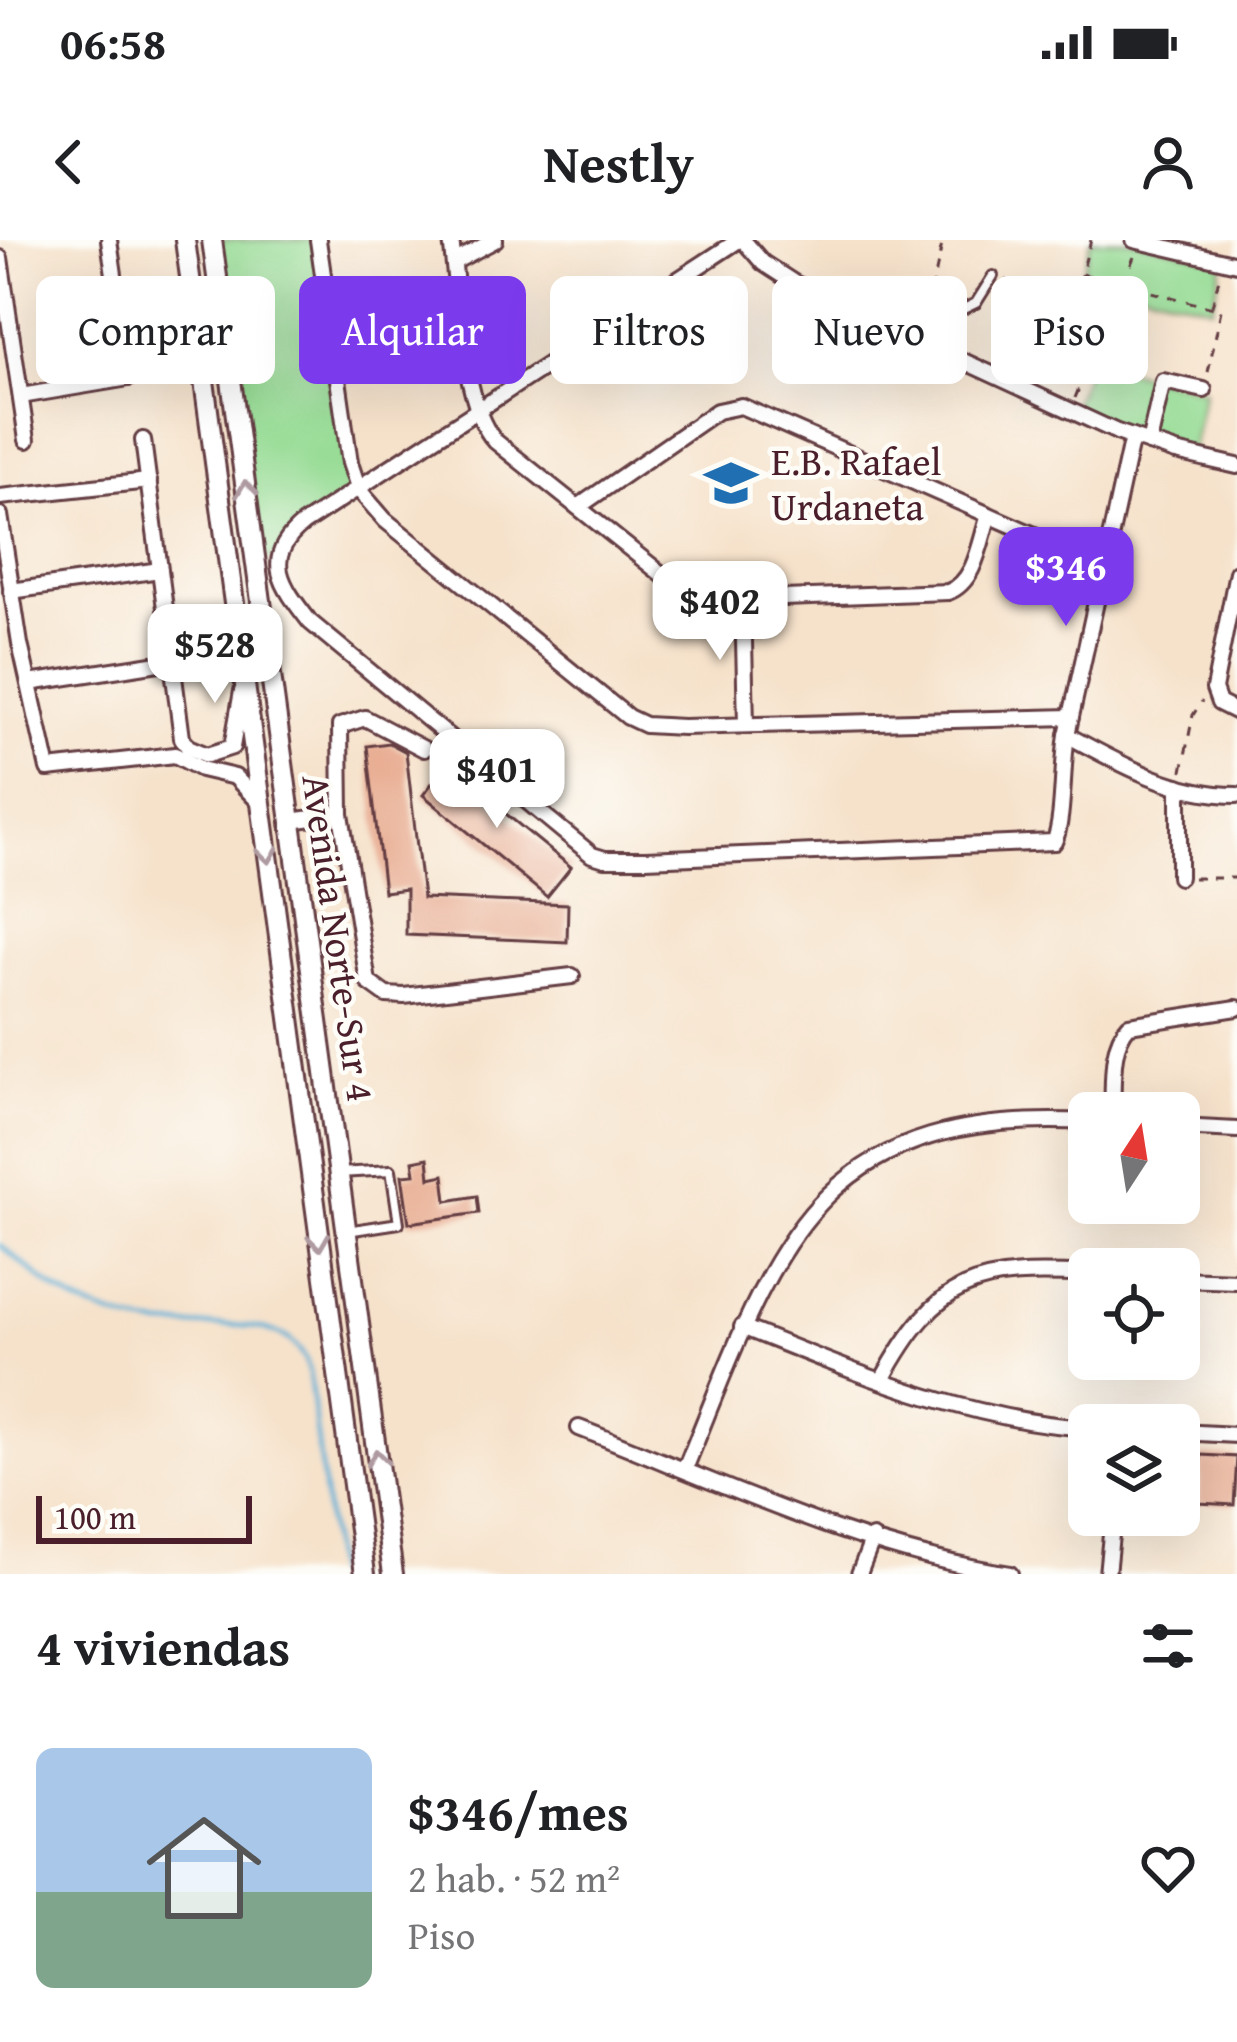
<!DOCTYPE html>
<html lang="es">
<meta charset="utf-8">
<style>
:root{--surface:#fff;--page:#f6f6f6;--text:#202124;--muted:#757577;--line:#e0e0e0;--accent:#7c3aed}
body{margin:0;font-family:"Gentium Book Plus",serif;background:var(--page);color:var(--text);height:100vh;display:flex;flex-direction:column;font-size:45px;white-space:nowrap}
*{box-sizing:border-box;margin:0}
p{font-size:39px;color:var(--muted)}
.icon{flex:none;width:66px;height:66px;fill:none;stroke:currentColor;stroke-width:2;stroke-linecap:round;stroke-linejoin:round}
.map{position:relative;height:1334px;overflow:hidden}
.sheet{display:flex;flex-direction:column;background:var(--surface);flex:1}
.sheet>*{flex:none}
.guide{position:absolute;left:36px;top:36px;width:1167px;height:108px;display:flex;gap:24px}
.needle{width:78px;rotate:12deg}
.buttons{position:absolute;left:1068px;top:852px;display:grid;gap:24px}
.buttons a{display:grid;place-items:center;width:132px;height:132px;border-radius:18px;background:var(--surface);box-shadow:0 12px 48px #0002;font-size:60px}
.scale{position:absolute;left:36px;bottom:30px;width:216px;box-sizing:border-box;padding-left:12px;border:6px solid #4a1f2b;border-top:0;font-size:33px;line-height:42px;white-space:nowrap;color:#4a1f2b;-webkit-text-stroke:9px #fdfcf7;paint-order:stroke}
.price{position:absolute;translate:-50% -102px;padding:0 27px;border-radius:24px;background:#fff;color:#222;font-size:39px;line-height:78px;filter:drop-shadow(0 3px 6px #0008)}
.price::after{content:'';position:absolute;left:50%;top:72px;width:36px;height:27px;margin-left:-18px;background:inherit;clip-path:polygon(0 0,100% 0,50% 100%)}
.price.active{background:var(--accent);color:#fff}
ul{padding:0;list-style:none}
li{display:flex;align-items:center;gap:36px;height:300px;padding:0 36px}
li+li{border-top:3px solid var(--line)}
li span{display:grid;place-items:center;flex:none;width:336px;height:240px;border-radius:18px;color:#555}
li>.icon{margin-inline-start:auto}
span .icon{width:144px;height:144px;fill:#fffc;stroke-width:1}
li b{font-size:51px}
h2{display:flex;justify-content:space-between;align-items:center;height:144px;padding:0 36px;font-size:51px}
.tag{padding:0 42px;border-radius:18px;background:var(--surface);box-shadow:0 12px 48px #0002;font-size:42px;line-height:108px}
.tag.active{background:var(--accent);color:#fff}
.status{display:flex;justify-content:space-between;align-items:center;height:84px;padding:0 60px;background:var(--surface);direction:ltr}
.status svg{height:33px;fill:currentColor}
header{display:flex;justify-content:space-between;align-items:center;height:156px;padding:0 36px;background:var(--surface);font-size:54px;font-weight:700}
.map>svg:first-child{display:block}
.green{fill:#97dc95;stroke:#707e60;stroke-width:3}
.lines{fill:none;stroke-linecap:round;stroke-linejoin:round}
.stream{stroke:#5bb1d8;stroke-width:4.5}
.building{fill:#e7a78b}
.service-casing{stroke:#643c43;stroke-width:14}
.minor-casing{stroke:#643c43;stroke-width:20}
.secondary-casing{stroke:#643c43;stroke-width:24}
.path{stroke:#643c43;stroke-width:3;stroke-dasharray:9 9;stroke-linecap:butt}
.service{stroke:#fff;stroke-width:8}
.minor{stroke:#fff;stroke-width:14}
.secondary{stroke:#fff;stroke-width:18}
.oneway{stroke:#ae9aa0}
.labels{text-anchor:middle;stroke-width:9;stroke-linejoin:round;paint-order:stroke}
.poi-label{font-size:39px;fill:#4a1f2b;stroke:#fdfcf7;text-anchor:start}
.street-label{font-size:39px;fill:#4a1f2b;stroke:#fdfcf7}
</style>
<div class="status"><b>06:58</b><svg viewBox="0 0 49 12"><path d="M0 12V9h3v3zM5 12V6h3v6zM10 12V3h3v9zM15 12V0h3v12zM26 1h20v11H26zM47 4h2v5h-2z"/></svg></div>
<header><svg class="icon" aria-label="back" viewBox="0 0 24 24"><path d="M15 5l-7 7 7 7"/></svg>Nestly<svg class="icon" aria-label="person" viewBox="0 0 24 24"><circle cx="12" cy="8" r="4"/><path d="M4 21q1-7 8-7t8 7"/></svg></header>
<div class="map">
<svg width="1237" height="1334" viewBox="0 0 1237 1334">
<rect width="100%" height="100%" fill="#fdfcf7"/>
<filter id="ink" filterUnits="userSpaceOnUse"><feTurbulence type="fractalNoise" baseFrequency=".00833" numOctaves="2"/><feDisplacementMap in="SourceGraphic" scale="24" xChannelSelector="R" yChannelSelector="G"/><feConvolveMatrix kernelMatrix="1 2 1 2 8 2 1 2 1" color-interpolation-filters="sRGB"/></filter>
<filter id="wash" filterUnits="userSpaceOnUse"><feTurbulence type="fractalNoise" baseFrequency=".004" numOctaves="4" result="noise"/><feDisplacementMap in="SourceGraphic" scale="48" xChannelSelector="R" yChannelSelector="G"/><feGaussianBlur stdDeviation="2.7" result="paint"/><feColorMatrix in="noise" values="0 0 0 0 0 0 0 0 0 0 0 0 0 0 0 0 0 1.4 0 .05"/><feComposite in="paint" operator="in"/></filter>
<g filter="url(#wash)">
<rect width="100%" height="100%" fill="#f6e2cb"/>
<g class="green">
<polygon points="212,0 318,0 359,250 303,284 280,314 256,325"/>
<polygon points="1091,0 1134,0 1223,21 1212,67 1123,46 1113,69 1078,49"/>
<polygon points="1091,121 1204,150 1191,215 1070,171"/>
</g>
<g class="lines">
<path class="stream" d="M0,1005c28,22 58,52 92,64 23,8 47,16 72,17 48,3 133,-17 145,46l25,202"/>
</g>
<g id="blocks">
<g class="building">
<polygon points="389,503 406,512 423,658 568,664 567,702 406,695 406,649 384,652 367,506"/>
<polygon points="446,525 571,627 547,657 423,555"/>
<polygon points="428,918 430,938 444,935 447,961 477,956 479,973 409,983 402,935 415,934 413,921"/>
<polygon points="1201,1215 1237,1217 1234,1265 1199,1263"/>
</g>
</g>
</g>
<g filter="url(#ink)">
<use href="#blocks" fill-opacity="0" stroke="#643c43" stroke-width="3"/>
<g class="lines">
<g class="service-casing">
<g id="service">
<polyline points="933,108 949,76 976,63 993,36"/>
<polyline points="339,933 391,930 399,983 347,991"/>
</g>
</g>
<g class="minor-casing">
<g id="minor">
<polyline points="318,0 350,223 359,250 385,280 628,477 645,485 683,487 1071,477"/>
<path d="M451,0c7,50 11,166 44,201l179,143 25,12 29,4 220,-8c28,-10 32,-51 41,-77"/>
<path d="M739,0l-436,284c-43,35 -20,63 7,98l282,233 13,4h41l408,-17c10,-19 8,-79 13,-107l65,-298"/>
<polyline points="743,0 763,23 794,43 1117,192 1176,212 1237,226"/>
<polyline points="1134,0 1237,24"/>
<polyline points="0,18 27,200"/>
<polyline points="454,22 495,0"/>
<polyline points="21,156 129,138 109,0"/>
<polyline points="143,200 182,498 188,507 207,515 232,507 242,451"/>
<polyline points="1149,203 1163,141 1204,150"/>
<polyline points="0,257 149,241"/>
<polyline points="578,267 717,171 741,166 1105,326"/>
<polyline points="0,275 20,404 48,529 175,515 201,529 235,537 260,563"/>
<polyline points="1237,332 1214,449 1219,463 1237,472"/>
<polyline points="11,351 160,330"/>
<polyline points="743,359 746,485"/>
<polyline points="29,443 172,421"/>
<path d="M1067,495c53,29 108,60 170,60"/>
<polyline points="424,509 365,478 340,486 341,574 368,742 386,755 404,756 572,736"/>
<polyline points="1179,546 1179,637"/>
<polyline points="291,581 341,574"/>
<path d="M1112,873c2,-28 -3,-67 17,-88l108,-17"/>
<polyline points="1179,887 1237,890"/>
<polyline points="1179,1039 1237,1041"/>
<path d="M742,1087c113,45 225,94 347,101"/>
<path d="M882,1140c56,-103 94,-111 207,-105"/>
<path d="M579,1188c137,53 285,124 431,146"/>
<polyline points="1179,1192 1237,1195"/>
<path d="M685,1229c90,-220 126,-362 404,-347"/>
<polyline points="859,1334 873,1298"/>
<polyline points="1107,1334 1113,1275"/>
</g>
</g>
<g class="secondary-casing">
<g id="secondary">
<polyline points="185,0 365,1334"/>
<polyline points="212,0 393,1334"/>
</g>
</g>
<g class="path">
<polyline points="1082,34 1221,70 1207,137"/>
<polyline points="1006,40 1074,61 1091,0"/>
<polyline points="1212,66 1220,34"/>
<polyline points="924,86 943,0"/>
<polyline points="1075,158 1134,17"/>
<polyline points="1182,531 1193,475 1202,461"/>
<polyline points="1193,638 1237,638"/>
</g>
<use href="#service" class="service"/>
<use href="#minor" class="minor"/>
<use href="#secondary" class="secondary"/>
</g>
<defs><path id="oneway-chevron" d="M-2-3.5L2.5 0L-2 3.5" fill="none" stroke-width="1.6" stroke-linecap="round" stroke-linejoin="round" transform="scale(3)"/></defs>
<g class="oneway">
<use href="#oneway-chevron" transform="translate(246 249) rotate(-98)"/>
<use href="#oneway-chevron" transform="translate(268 615) rotate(82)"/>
<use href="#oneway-chevron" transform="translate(319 1002) rotate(82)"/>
<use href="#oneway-chevron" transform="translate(377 1218) rotate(-98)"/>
</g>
</g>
<defs>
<g id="school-bare" transform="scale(4.14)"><path d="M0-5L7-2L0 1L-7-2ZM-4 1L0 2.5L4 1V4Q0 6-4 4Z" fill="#1f6fb2" stroke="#fdfcf7" stroke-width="2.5" paint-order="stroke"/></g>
</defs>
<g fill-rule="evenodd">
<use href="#school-bare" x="731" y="243"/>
</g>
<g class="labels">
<g class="poi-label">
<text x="771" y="235">E.B. Rafael<tspan x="771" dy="45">Urdaneta</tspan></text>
</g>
<g class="street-label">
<text transform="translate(339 698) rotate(82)" y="14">Avenida Norte-Sur 4</text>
</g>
</g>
</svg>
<div class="buttons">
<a><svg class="needle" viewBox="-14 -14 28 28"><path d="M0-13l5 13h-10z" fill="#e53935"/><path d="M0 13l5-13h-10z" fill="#757577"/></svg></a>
<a><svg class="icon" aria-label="locate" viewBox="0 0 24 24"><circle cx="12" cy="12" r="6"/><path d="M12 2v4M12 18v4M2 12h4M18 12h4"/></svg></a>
<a><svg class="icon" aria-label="layers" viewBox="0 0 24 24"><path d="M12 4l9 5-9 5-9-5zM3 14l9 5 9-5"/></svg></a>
</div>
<div class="scale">100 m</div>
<b class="price active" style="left:1066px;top:389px">$346</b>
<b class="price" style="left:720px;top:423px">$402</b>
<b class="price" style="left:215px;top:466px">$528</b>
<b class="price" style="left:497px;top:591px">$401</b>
<div class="guide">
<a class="tag">Comprar</a>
<a class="tag active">Alquilar</a>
<a class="tag">Filtros</a>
<a class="tag">Nuevo</a>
<a class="tag">Piso</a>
</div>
</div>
<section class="sheet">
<h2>4 viviendas<svg class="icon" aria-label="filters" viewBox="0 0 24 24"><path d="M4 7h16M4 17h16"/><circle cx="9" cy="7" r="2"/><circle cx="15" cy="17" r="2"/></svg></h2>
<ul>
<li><span style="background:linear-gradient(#a9c7e8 60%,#7fa58c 0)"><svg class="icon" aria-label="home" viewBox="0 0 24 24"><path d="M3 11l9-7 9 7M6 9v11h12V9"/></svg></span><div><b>$346/mes</b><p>2 hab. · 52 m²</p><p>Piso</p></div><svg class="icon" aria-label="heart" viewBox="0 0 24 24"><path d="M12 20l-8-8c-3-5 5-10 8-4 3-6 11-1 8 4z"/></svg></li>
</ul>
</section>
